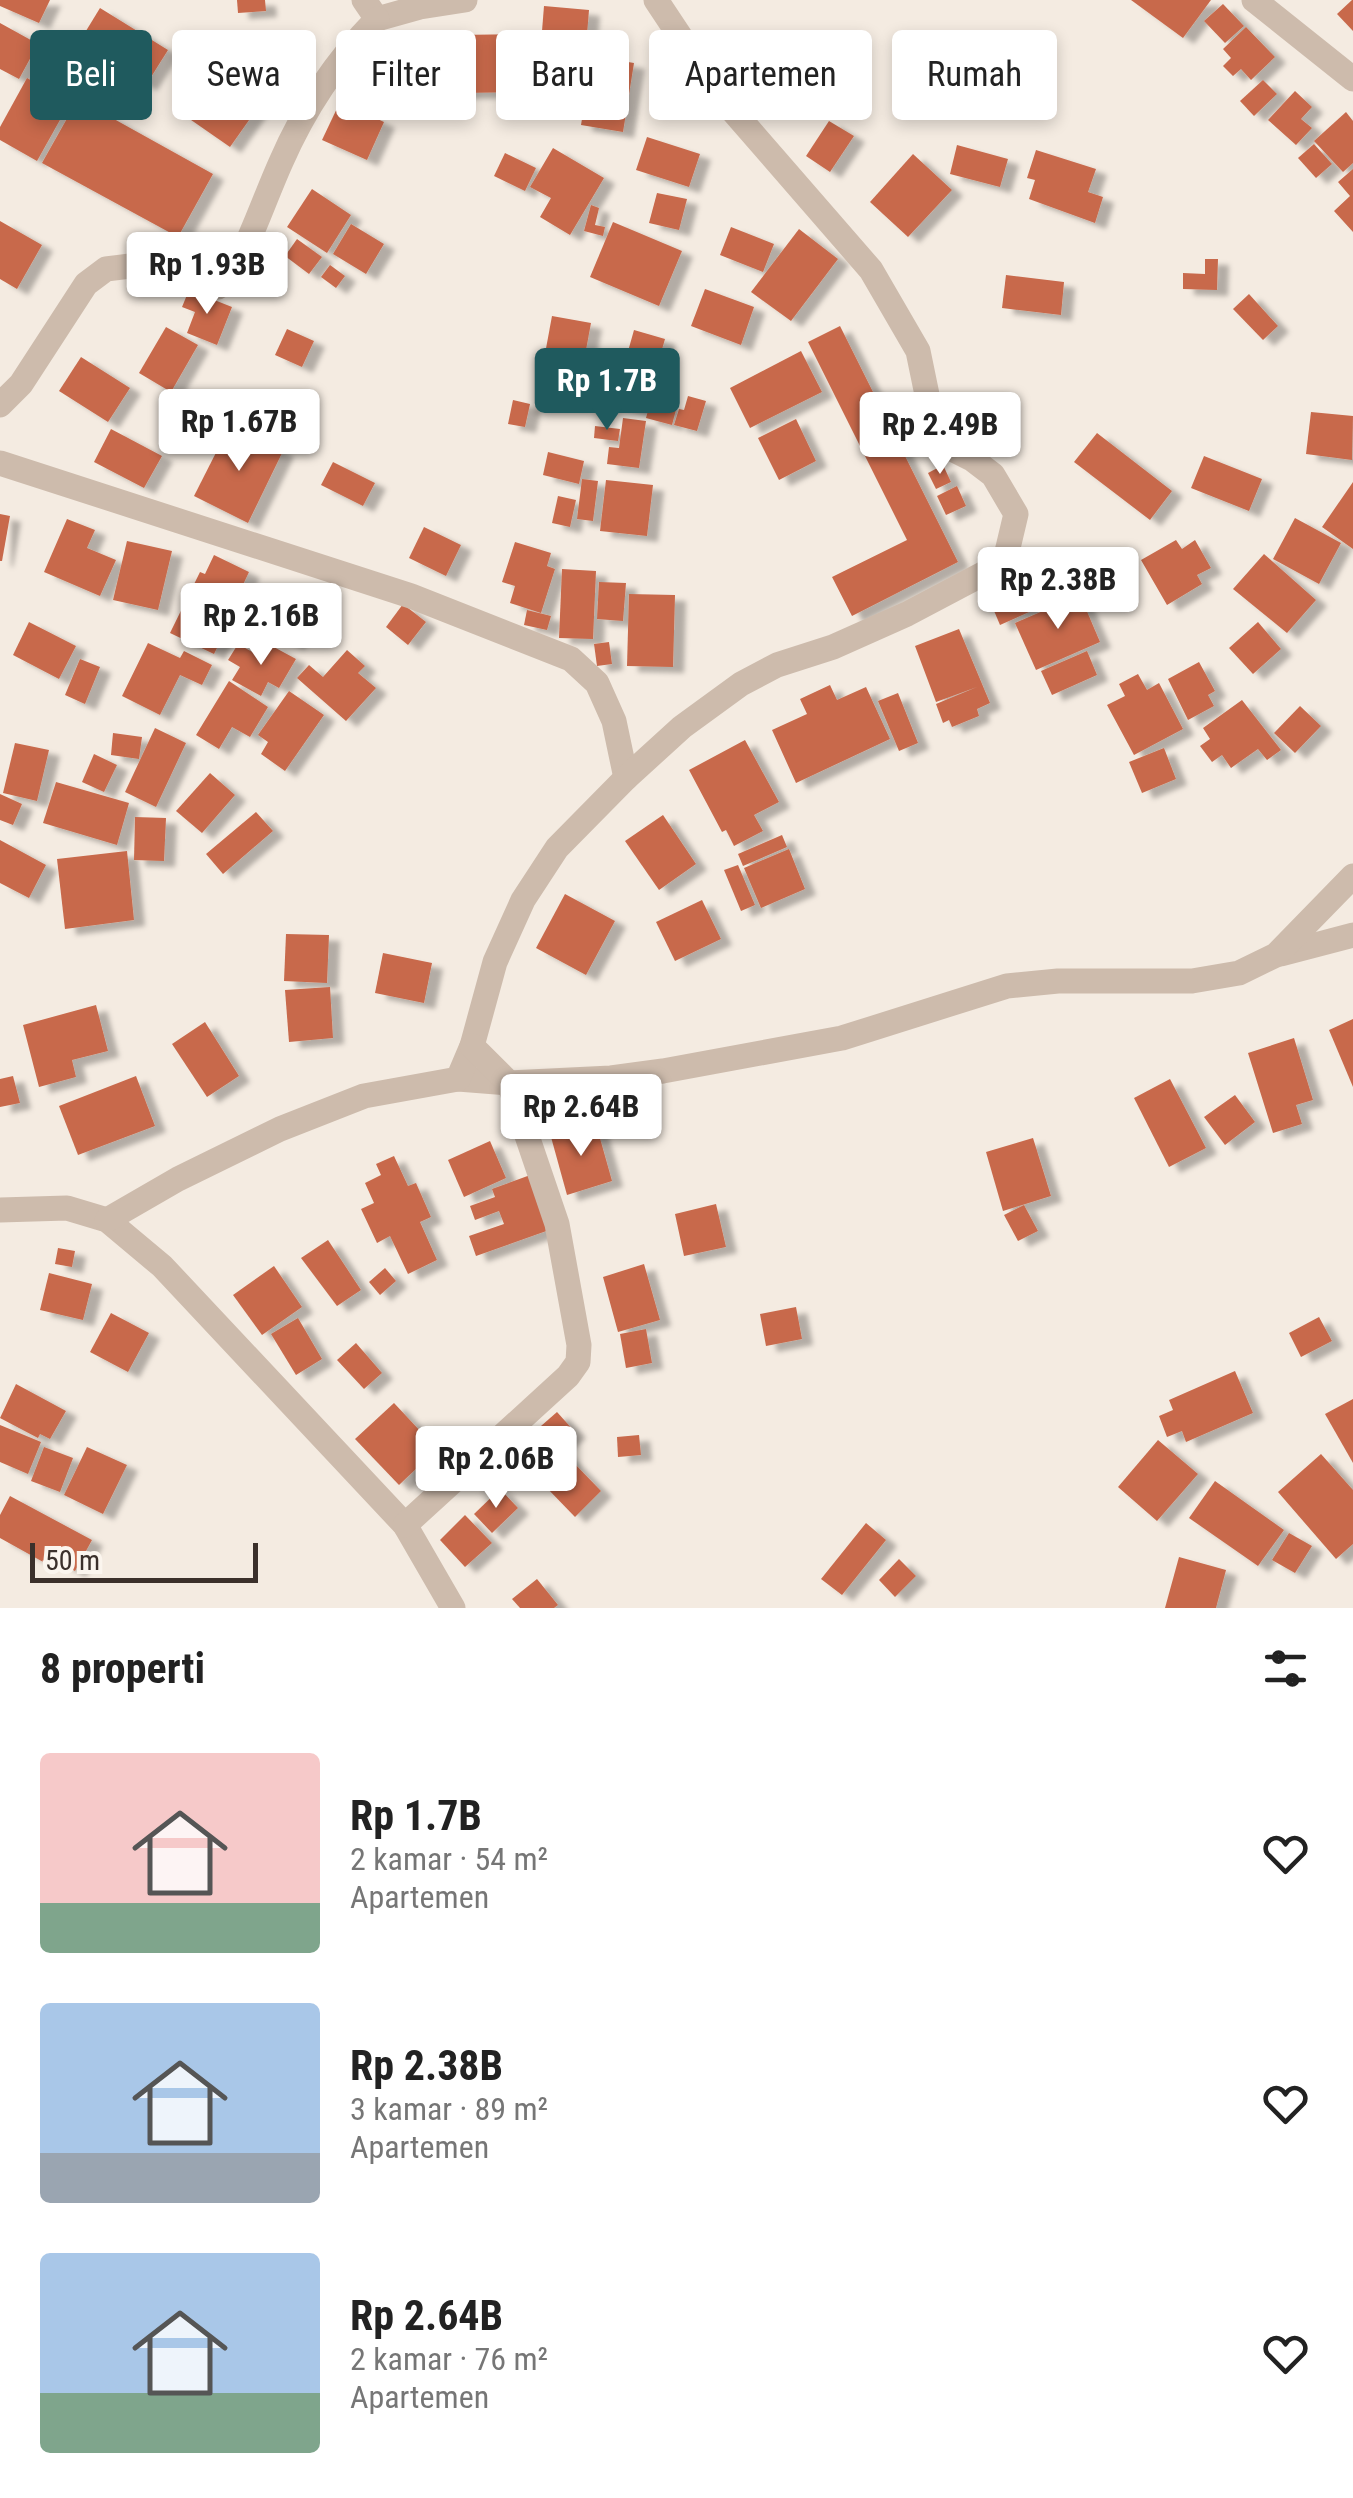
<!DOCTYPE html>
<html lang="id">
<meta charset="utf-8">
<style>
:root{--surface:#fff;--page:#f2f2f2;--text:#222;--muted:#767676;--accent:#1f5a5e}
body{margin:0;font-family:"Roboto Condensed",sans-serif;background:var(--page);color:var(--text);height:100vh;display:flex;flex-direction:column;font-size:38px;white-space:nowrap}
*{box-sizing:border-box;margin:0}
p{font-size:32px;color:var(--muted)}
.icon{flex:none;width:55px;height:55px;fill:none;stroke:currentColor;stroke-width:2;stroke-linecap:round;stroke-linejoin:round}
.map{position:relative;height:1608px;overflow:hidden}
.details{display:flex;flex-direction:column;background:var(--surface);flex:1}
.details>*{flex:none}
.top-card{position:absolute;left:30px;top:30px;width:1295px;height:90px;display:flex;gap:20px}
.scale{position:absolute;left:30px;bottom:25px;width:228px;box-sizing:border-box;padding-left:10px;border:5px solid #3b302b;border-top:0;font-size:28px;line-height:35px;white-space:nowrap;color:#3b302b;-webkit-text-stroke:8px #fbf5ee;paint-order:stroke}
.price{position:absolute;translate:-50% -85px;padding:0 22px;border-radius:10px;background:#fff;color:#222;font-size:32px;line-height:65px;filter:drop-shadow(0 2px 5px #0008)}
.price::after{content:'';position:absolute;left:50%;top:60px;width:30px;height:22px;margin-left:-15px;background:inherit;clip-path:polygon(0 0,100% 0,50% 100%)}
.price.on{background:var(--accent);color:#fff}
ul{padding:0;list-style:none}
li{display:flex;align-items:center;gap:30px;height:250px;padding:0 40px}
li span{display:grid;place-items:center;flex:none;width:280px;height:200px;border-radius:10px;color:#555}
li>.icon{margin-inline-start:auto}
span .icon{width:120px;height:120px;fill:#fffc;stroke-width:1}
li b{font-size:42px}
h2{display:flex;justify-content:space-between;align-items:center;height:120px;padding:0 40px;font-size:42px}
.chip{padding:0 35px;border-radius:10px;background:var(--surface);box-shadow:0 5px 15px #0003;font-size:35px;line-height:90px}
.chip.on{background:var(--accent);color:#fff}
.map>svg:first-child{display:block}
.building{fill:#c8694b;filter:url(#shadow)}
.lines{fill:none;stroke-linecap:round;stroke-linejoin:round}
.minor{stroke:#cdbbac;stroke-width:25}
</style>
<div class="map">
<svg width="1353" height="1608" viewBox="0 0 1353 1608">
<defs>
<filter id="shadow"><feDropShadow dx="11" dy="6" stdDeviation="2.5" flood-color="#0004"/></filter>
</defs>
<rect width="100%" height="100%" fill="#f4ebe1"/>
<g class="building">
<polygon points="0,0 50,0 39,23 0,6"/>
<polygon points="237,0 265,0 266,11 238,13"/>
<polygon points="1131,0 1211,0 1183,38"/>
<polygon points="1352,0 1353,0 1353,31 1337,14"/>
<polygon points="1223,4 1244,26 1225,43 1204,21"/>
<polygon points="544,6 589,10 585,59 540,56"/>
<polygon points="100,8 168,50 146,85 78,44"/>
<polygon points="0,23 38,44 19,79 0,69"/>
<polygon points="1246,27 1275,57 1251,80 1241,69 1233,76 1223,66 1231,58 1223,49"/>
<polygon points="260,31 294,56 266,93 233,67"/>
<polygon points="525,34 527,92 458,93 457,35"/>
<polygon points="738,39 772,73 748,96 714,63"/>
<polygon points="592,56 634,63 623,132 581,125"/>
<polygon points="215,64 264,99 230,147 181,113"/>
<polygon points="27,78 70,102 37,161 0,140 0,127"/>
<polygon points="1263,80 1277,94 1254,116 1240,101"/>
<polygon points="1295,91 1312,107 1301,119 1312,128 1296,145 1268,120"/>
<polygon points="78,99 213,174 178,237 42,163"/>
<polygon points="340,102 384,122 367,160 322,140"/>
<polygon points="1346,112 1353,121 1353,163 1343,172 1314,141"/>
<polygon points="829,121 854,136 830,172 806,156"/>
<polygon points="647,137 700,154 689,187 636,170"/>
<polygon points="1314,144 1332,164 1316,178 1298,158"/>
<polygon points="957,145 1008,159 1000,187 950,174"/>
<polygon points="553,148 604,178 570,235 540,217 551,198 530,187"/>
<polygon points="1036,150 1096,169 1088,192 1103,197 1095,223 1029,199 1035,180 1027,178"/>
<polygon points="505,153 536,168 525,191 494,176"/>
<polygon points="913,154 952,190 908,237 870,202"/>
<polygon points="1353,169 1353,232 1334,211 1350,196 1338,182"/>
<polygon points="312,189 351,215 327,253 287,227"/>
<polygon points="657,193 687,199 679,230 649,223"/>
<polygon points="591,205 599,208 595,225 605,227 603,236 584,231"/>
<polygon points="0,221 42,245 17,289 0,279"/>
<polygon points="613,222 682,251 659,306 590,277"/>
<polygon points="351,224 384,244 366,274 333,254"/>
<polygon points="731,227 774,244 763,272 720,255"/>
<polygon points="799,229 838,259 791,321 751,292"/>
<polygon points="297,239 322,257 309,274 285,256"/>
<polygon points="1205,259 1218,259 1217,290 1183,289 1183,273 1205,274"/>
<polygon points="330,265 345,276 336,288 321,277"/>
<polygon points="1006,275 1064,282 1061,315 1002,308"/>
<polygon points="705,289 754,307 741,345 691,326"/>
<polygon points="189,290 232,307 217,345 187,333 195,312 182,307"/>
<polygon points="1249,294 1278,326 1263,340 1233,309"/>
<polygon points="552,316 591,323 576,404 537,397"/>
<polygon points="840,326 958,562 852,616 832,577 907,540 808,342"/>
<polygon points="166,327 198,345 171,392 139,373"/>
<polygon points="287,329 314,341 302,367 275,355"/>
<polygon points="634,330 665,339 644,412 591,397 604,356 625,362"/>
<polygon points="801,351 822,392 750,428 730,388"/>
<polygon points="81,357 130,388 108,422 59,391"/>
<polygon points="688,396 706,401 697,431 674,425 679,409 684,410"/>
<polygon points="651,399 677,406 672,425 646,418"/>
<polygon points="513,400 530,404 525,427 508,424"/>
<polygon points="1311,412 1353,416 1352,460 1306,454"/>
<polygon points="623,418 646,421 639,468 607,464 609,447 619,448"/>
<polygon points="796,419 816,461 779,480 758,438"/>
<polygon points="230,425 283,451 248,523 194,496"/>
<polygon points="595,426 620,429 618,441 594,438"/>
<polygon points="111,429 162,456 144,488 94,462"/>
<polygon points="1097,433 1172,491 1150,520 1074,462"/>
<polygon points="548,452 584,461 579,484 543,475"/>
<polygon points="1204,456 1262,479 1249,511 1191,488"/>
<polygon points="333,462 375,483 363,506 321,485"/>
<polygon points="943,465 951,482 936,489 928,473"/>
<polygon points="582,479 598,481 593,521 577,519"/>
<polygon points="606,480 653,485 647,536 600,531"/>
<polygon points="1353,482 1353,549 1322,527"/>
<polygon points="957,486 966,506 946,515 937,496"/>
<polygon points="558,496 576,500 570,527 552,523"/>
<polygon points="0,514 10,516 2,561 0,561"/>
<polygon points="1295,518 1341,543 1319,584 1273,559"/>
<polygon points="67,519 95,530 87,548 116,560 100,596 44,572"/>
<polygon points="424,527 461,545 446,576 409,558"/>
<polygon points="1176,540 1182,549 1195,540 1211,568 1197,575 1202,584 1167,605 1141,560"/>
<polygon points="127,541 172,551 158,610 113,600"/>
<polygon points="515,542 551,553 547,566 555,569 541,613 510,603 515,586 502,582"/>
<polygon points="1059,553 1076,591 1000,625 984,587"/>
<polygon points="1264,554 1316,600 1287,633 1233,589"/>
<polygon points="214,555 249,572 240,591 244,593 214,654 170,633 200,572 205,574"/>
<polygon points="562,569 596,571 593,639 559,638"/>
<polygon points="599,582 626,583 623,621 597,619"/>
<polygon points="279,589 314,609 293,644 259,624"/>
<polygon points="629,594 675,595 673,667 627,666"/>
<polygon points="1080,595 1100,642 1036,670 1015,623"/>
<polygon points="403,604 426,622 408,645 386,627"/>
<polygon points="527,610 551,616 547,630 524,625"/>
<polygon points="29,622 76,646 59,679 13,655"/>
<polygon points="1258,622 1281,649 1253,674 1229,648"/>
<polygon points="959,629 990,703 977,709 979,716 952,727 949,720 943,723 936,704 977,687 936,702 915,646"/>
<polygon points="609,642 612,664 597,666 594,644"/>
<polygon points="148,643 180,658 184,651 212,665 202,685 180,675 160,715 122,696"/>
<polygon points="238,644 265,659 272,646 296,659 279,688 268,682 261,696 232,680 240,667 228,660"/>
<polygon points="347,650 365,666 358,673 376,688 346,721 297,678 309,665 323,677"/>
<polygon points="1087,651 1097,675 1052,695 1041,671"/>
<polygon points="80,659 100,667 85,704 65,695"/>
<polygon points="1199,662 1215,691 1208,695 1214,706 1188,720 1168,679"/>
<polygon points="1138,674 1147,690 1159,683 1183,729 1134,755 1107,705 1125,696 1119,684"/>
<polygon points="229,681 268,707 250,737 232,727 219,749 196,735"/>
<polygon points="830,685 837,700 866,687 890,739 796,783 772,730 807,714 800,699"/>
<polygon points="289,691 324,715 285,771 261,754 268,742 258,735"/>
<polygon points="898,693 918,743 899,751 878,701"/>
<polygon points="1242,700 1281,750 1267,760 1258,749 1231,768 1222,755 1212,762 1200,746 1210,739 1203,728"/>
<polygon points="1300,706 1321,726 1295,753 1274,733"/>
<polygon points="155,728 186,743 156,807 125,792"/>
<polygon points="113,733 142,737 139,759 111,755"/>
<polygon points="745,740 779,802 754,815 763,831 734,846 726,830 722,832 689,770"/>
<polygon points="15,743 49,750 37,801 3,793"/>
<polygon points="1164,748 1176,779 1142,793 1129,762"/>
<polygon points="94,754 117,765 104,792 82,782"/>
<polygon points="210,773 235,795 202,833 176,811"/>
<polygon points="56,782 129,803 117,845 43,823"/>
<polygon points="0,794 22,804 13,825 0,820"/>
<polygon points="256,812 273,831 223,874 206,854"/>
<polygon points="663,815 696,864 659,890 625,841"/>
<polygon points="135,817 166,818 164,861 134,860"/>
<polygon points="782,835 787,847 743,866 738,854"/>
<polygon points="0,840 46,865 29,898 0,883"/>
<polygon points="789,849 805,889 761,908 744,868"/>
<polygon points="127,851 134,920 65,929 57,859"/>
<polygon points="738,865 755,905 741,911 724,870"/>
<polygon points="565,894 615,921 586,975 536,948"/>
<polygon points="702,900 721,939 675,961 656,922"/>
<polygon points="286,934 329,935 327,983 284,981"/>
<polygon points="383,953 432,963 424,1003 375,993"/>
<polygon points="330,987 333,1038 289,1042 285,990"/>
<polygon points="96,1005 108,1051 72,1060 76,1077 39,1087 23,1025"/>
<polygon points="1353,1019 1353,1087 1329,1030"/>
<polygon points="205,1022 239,1076 207,1097 172,1044"/>
<polygon points="1294,1038 1313,1100 1296,1105 1302,1124 1273,1133 1248,1053"/>
<polygon points="13,1076 20,1103 0,1107 0,1079"/>
<polygon points="136,1076 155,1126 78,1155 59,1106"/>
<polygon points="1170,1079 1206,1148 1169,1167 1134,1098"/>
<polygon points="1235,1095 1255,1122 1225,1145 1204,1117"/>
<polygon points="596,1124 612,1181 567,1195 551,1137"/>
<polygon points="1033,1138 1051,1196 1003,1211 986,1152"/>
<polygon points="490,1141 506,1178 464,1197 448,1160"/>
<polygon points="394,1156 408,1186 416,1183 431,1217 420,1222 437,1260 408,1274 390,1236 377,1243 361,1209 374,1203 365,1183 381,1175 376,1164"/>
<polygon points="533,1174 552,1229 476,1256 469,1236 504,1224 499,1211 475,1220 470,1206 495,1197 492,1189"/>
<polygon points="716,1204 726,1247 684,1256 675,1214"/>
<polygon points="1024,1205 1038,1231 1018,1241 1004,1215"/>
<polygon points="328,1240 361,1290 337,1306 301,1258"/>
<polygon points="58,1248 75,1251 72,1267 55,1264"/>
<polygon points="644,1264 660,1320 618,1332 603,1277"/>
<polygon points="274,1266 302,1307 262,1335 233,1295"/>
<polygon points="385,1268 396,1281 380,1295 369,1282"/>
<polygon points="49,1273 92,1284 83,1320 40,1310"/>
<polygon points="796,1307 802,1339 766,1346 760,1314"/>
<polygon points="111,1313 149,1333 128,1372 90,1352"/>
<polygon points="1319,1317 1332,1341 1301,1357 1289,1333"/>
<polygon points="298,1318 322,1359 296,1375 271,1334"/>
<polygon points="646,1329 652,1363 626,1368 620,1334"/>
<polygon points="356,1343 382,1373 364,1389 337,1360"/>
<polygon points="1235,1371 1253,1413 1186,1442 1182,1431 1167,1437 1159,1416 1173,1410 1169,1400"/>
<polygon points="16,1384 66,1411 50,1439 40,1434 38,1438 0,1418"/>
<polygon points="1353,1399 1353,1463 1325,1414"/>
<polygon points="394,1403 437,1449 399,1485 355,1439"/>
<polygon points="557,1412 575,1432 560,1446 541,1426"/>
<polygon points="0,1425 41,1442 28,1474 0,1462"/>
<polygon points="540,1428 601,1491 575,1517 514,1454"/>
<polygon points="639,1435 641,1455 618,1457 617,1437"/>
<polygon points="1158,1440 1198,1474 1157,1521 1118,1487"/>
<polygon points="44,1447 73,1458 60,1492 31,1481"/>
<polygon points="87,1447 127,1465 103,1514 64,1495"/>
<polygon points="1321,1454 1353,1490 1353,1544 1336,1559 1278,1492"/>
<polygon points="1215,1481 1284,1530 1258,1566 1189,1518"/>
<polygon points="500,1489 518,1508 492,1533 474,1514"/>
<polygon points="10,1496 92,1540 75,1571 49,1557 45,1563 0,1538 0,1515"/>
<polygon points="465,1515 492,1543 465,1567 440,1540"/>
<polygon points="866,1523 886,1540 842,1595 821,1579"/>
<polygon points="1289,1533 1312,1546 1295,1573 1272,1560"/>
<polygon points="1179,1557 1226,1570 1216,1608 1165,1608"/>
<polygon points="899,1559 916,1576 895,1597 879,1580"/>
<polygon points="537,1579 558,1605 554,1608 520,1608 512,1599"/>
</g>
<g class="lines">
<g class="minor">
<polyline points="364,0 377,19 420,7 465,0"/>
<polyline points="1254,0 1353,79"/>
<path d="M0,405l21,-21 65,-100 20,-15 24,-3 88,21 13,-10c20,-37 33,-77 50,-115 23,-53 56,-102 96,-143"/>
<polyline points="0,463 411,596 571,659 597,683 614,721 626,778"/>
<polyline points="1281,954 1353,935"/>
<polyline points="458,1079 509,1083 611,1078 663,1071 842,1038 1007,986 1058,981 1192,981 1239,973 1276,955 1353,876"/>
<polyline points="0,1210 67,1208 107,1220 162,1266 405,1525 453,1608"/>
<polyline points="107,1220 178,1179 280,1129 364,1096 458,1079 472,1046 495,962 523,900 557,848 626,778 682,727 741,684 777,665 833,647 907,614 996,567 1007,552 1016,514 993,475 972,459 954,450 932,419 918,351 871,270 719,95 656,0"/>
<polyline points="405,1525 568,1376 578,1362 579,1345 557,1224 509,1083 472,1046"/>
</g>
</g>
</svg>
<div class="scale">50 m</div>
<b class="price" style="left:207px;top:317px">Rp 1.93B</b>
<b class="price on" style="left:607px;top:433px">Rp 1.7B</b>
<b class="price" style="left:239px;top:474px">Rp 1.67B</b>
<b class="price" style="left:940px;top:477px">Rp 2.49B</b>
<b class="price" style="left:1058px;top:632px">Rp 2.38B</b>
<b class="price" style="left:261px;top:668px">Rp 2.16B</b>
<b class="price" style="left:581px;top:1159px">Rp 2.64B</b>
<b class="price" style="left:496px;top:1511px">Rp 2.06B</b>
<div class="top-card">
<a class="chip on">Beli</a>
<a class="chip">Sewa</a>
<a class="chip">Filter</a>
<a class="chip">Baru</a>
<a class="chip">Apartemen</a>
<a class="chip">Rumah</a>
</div>
</div>
<section class="details">
<h2>8 properti<svg class="icon" aria-label="filters" viewBox="0 0 24 24"><path d="M4 7h16M4 17h16"/><circle cx="9" cy="7" r="2"/><circle cx="15" cy="17" r="2"/></svg></h2>
<ul>
<li><span style="background:linear-gradient(#f6c9c9 75%,#7fa58c 0)"><svg class="icon" aria-label="home" viewBox="0 0 24 24"><path d="M3 11l9-7 9 7M6 9v11h12V9"/></svg></span><div><b>Rp 1.7B</b><p>2 kamar · 54 m²</p><p>Apartemen</p></div><svg class="icon" aria-label="heart" viewBox="0 0 24 24"><path d="M12 20l-8-8c-3-5 5-10 8-4 3-6 11-1 8 4z"/></svg></li>
<li><span style="background:linear-gradient(#a9c7e8 75%,#9aa5b1 0)"><svg class="icon" aria-label="home" viewBox="0 0 24 24"><path d="M3 11l9-7 9 7M6 9v11h12V9"/></svg></span><div><b>Rp 2.38B</b><p>3 kamar · 89 m²</p><p>Apartemen</p></div><svg class="icon" aria-label="heart" viewBox="0 0 24 24"><path d="M12 20l-8-8c-3-5 5-10 8-4 3-6 11-1 8 4z"/></svg></li>
<li><span style="background:linear-gradient(#a9c7e8 70%,#7fa58c 0)"><svg class="icon" aria-label="home" viewBox="0 0 24 24"><path d="M3 11l9-7 9 7M6 9v11h12V9"/></svg></span><div><b>Rp 2.64B</b><p>2 kamar · 76 m²</p><p>Apartemen</p></div><svg class="icon" aria-label="heart" viewBox="0 0 24 24"><path d="M12 20l-8-8c-3-5 5-10 8-4 3-6 11-1 8 4z"/></svg></li>
</ul>
</section>
